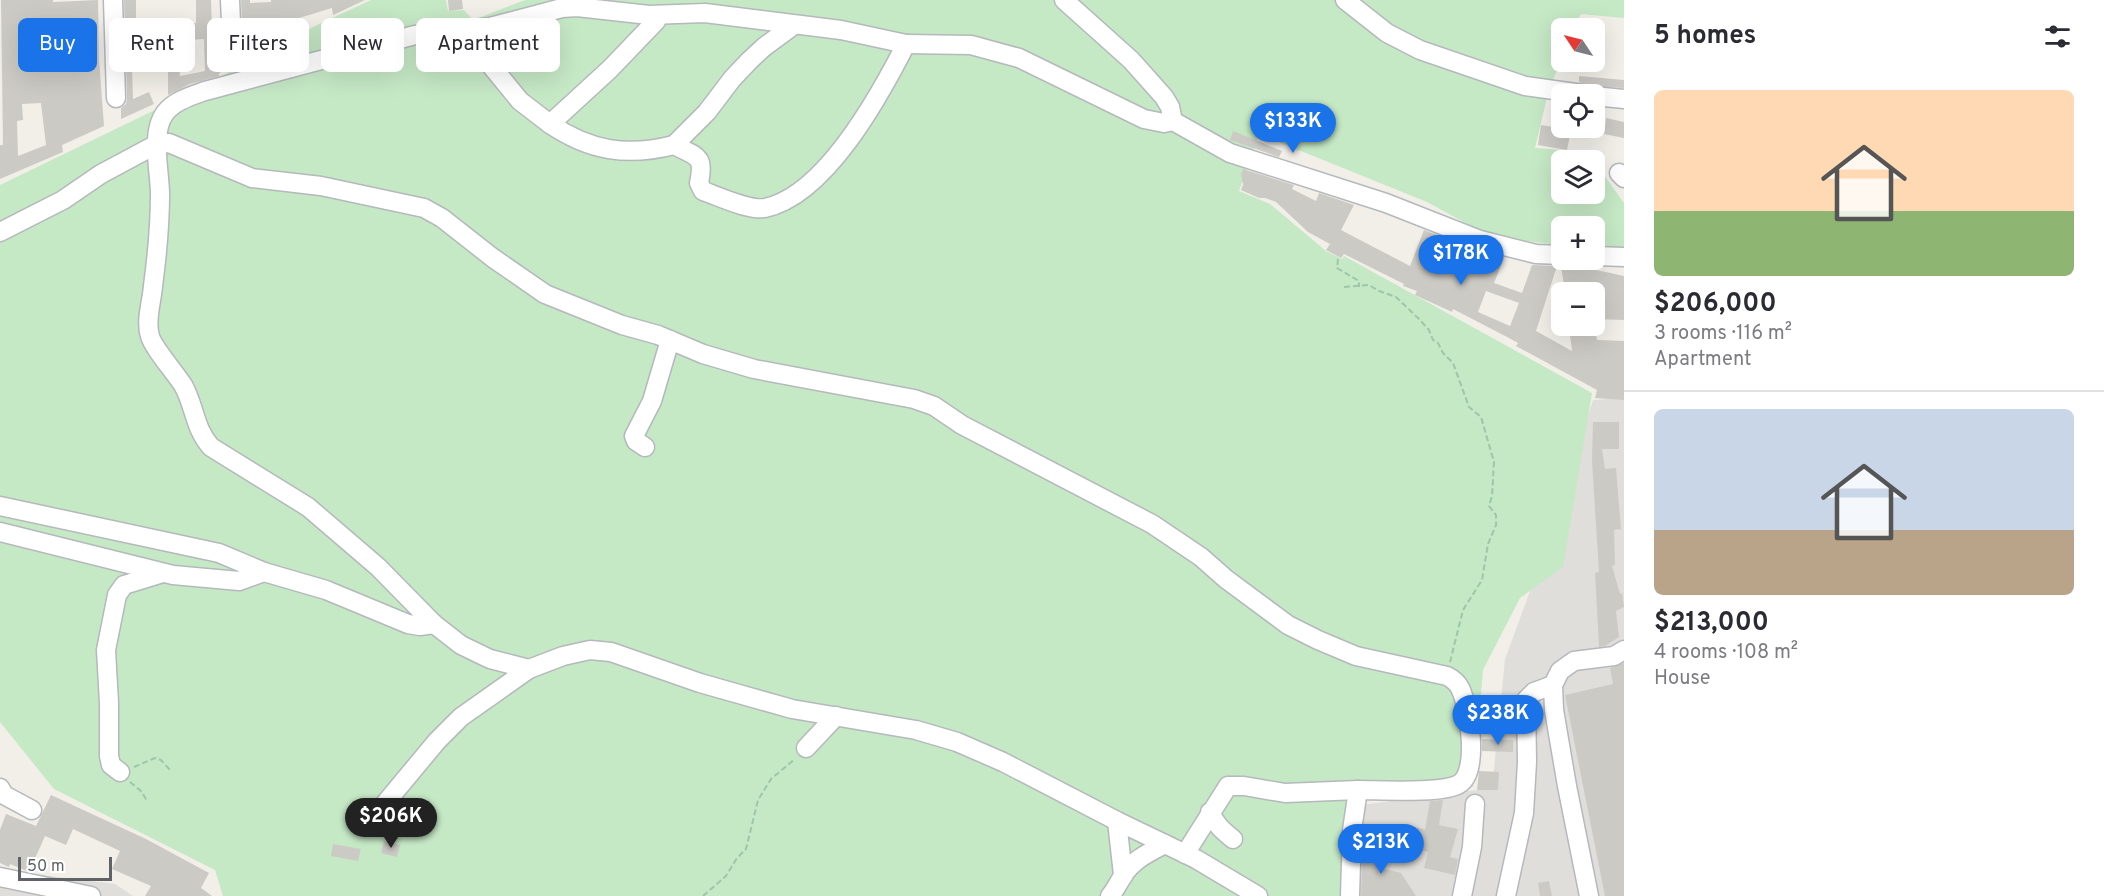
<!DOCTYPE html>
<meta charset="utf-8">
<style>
:root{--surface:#fff;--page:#f7f7f7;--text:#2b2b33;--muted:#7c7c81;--line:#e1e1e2;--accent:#1a73e8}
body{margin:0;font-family:Overpass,sans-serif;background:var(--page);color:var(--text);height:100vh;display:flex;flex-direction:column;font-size:22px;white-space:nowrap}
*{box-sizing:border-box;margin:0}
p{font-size:20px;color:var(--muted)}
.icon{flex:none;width:33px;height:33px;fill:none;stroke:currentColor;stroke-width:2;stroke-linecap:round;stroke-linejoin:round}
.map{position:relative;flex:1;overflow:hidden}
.details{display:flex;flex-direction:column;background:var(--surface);width:480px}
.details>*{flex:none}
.top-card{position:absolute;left:18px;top:18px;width:570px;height:54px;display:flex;gap:12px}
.needle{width:39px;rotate:305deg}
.controls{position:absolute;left:1551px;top:18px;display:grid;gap:12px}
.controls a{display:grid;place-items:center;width:54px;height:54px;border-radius:9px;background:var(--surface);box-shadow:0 6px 24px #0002;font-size:30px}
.scale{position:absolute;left:18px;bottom:15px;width:94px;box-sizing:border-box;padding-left:6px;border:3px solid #5f6368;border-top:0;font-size:16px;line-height:21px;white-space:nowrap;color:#5f6368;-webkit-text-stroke:4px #fff;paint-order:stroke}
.price{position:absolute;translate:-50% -51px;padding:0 14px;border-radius:21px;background:var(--accent);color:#fff;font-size:20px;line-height:39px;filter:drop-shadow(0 2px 3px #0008)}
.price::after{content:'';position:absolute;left:50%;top:36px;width:18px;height:14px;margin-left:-9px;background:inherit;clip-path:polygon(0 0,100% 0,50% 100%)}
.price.on{background:#222;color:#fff}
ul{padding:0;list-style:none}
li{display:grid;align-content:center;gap:12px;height:318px;padding:0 30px}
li+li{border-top:2px solid var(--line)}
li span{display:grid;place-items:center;height:186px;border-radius:9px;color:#555}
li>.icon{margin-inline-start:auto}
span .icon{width:108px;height:108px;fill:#fffc;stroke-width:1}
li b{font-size:26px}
h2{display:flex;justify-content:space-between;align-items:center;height:72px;padding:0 30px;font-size:26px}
.tag{padding:0 21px;border-radius:9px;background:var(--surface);box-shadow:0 6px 24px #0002;font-size:21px;line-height:54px}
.tag.on{background:var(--accent);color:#fff}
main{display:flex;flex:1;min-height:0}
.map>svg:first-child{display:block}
.industrial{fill:#e0deda}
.green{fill:#c5e8c5}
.building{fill:#cccac5;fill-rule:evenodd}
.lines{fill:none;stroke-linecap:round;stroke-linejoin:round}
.minor-casing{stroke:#b5b8bc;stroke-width:21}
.path{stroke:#9cc7a9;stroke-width:2;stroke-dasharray:6 3;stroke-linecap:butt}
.minor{stroke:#fff;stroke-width:18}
</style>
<main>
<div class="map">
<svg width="1624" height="896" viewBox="0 0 1624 896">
<rect width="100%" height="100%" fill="#f1efe8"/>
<g class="industrial">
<polygon points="1624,398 1624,896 1354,896 1361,805 1492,788 1505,659 1550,537 1593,400"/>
<polygon points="0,870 115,884 133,896 0,896"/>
</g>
<polygon class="green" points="371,0 446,0 448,11 464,10 473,20 525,0 1624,0 1624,18 1581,14 1574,28 1562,28 1561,60 1548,93 1535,148 1588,152 1594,160 1562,160 1562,194 1594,194 1594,161 1624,203 1624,253 1595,249 1594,226 1562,226 1561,245 1491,237 1427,202 1259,134 1239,191 1270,204 1326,251 1342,259 1344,256 1592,393 1563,567 1520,598 1483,670 1473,787 1360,799 1348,896 223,896 215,870 54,789 0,722 0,185 190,93 313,27"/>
<g class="building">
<path d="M1,0h52v2l45,-2 1,59 5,67 -42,19 1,7 -63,27v-34h3zM80,38v22l-21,1 -1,-22zM41,103l5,42 -28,11 -1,-35 6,-1 -1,-16z"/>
<path d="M124,0h12v23h60v-23h15l1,29h8l2,22 10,5 6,-2 5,-9 -2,-45h9v3l21,-1v-2h94l-32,15 -1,-7 -36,11v16l-53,28 -24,10v3l-29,8 -22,11v-26h-36l1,30 16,-7 5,12 -33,15v-11l5,-4 1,-6zM204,39l1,32 -25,5 -3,-35z"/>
<polygon points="448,0 462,0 463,9 449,11"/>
<polygon points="1579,76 1624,80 1624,88 1590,86 1579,82"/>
<polygon points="1606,118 1624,122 1624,138 1604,134"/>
<polygon points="1541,125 1571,130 1567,150 1538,145"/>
<polygon points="1233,131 1282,151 1279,157 1230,140"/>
<path d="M1243,169l51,16 -2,4 24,12 3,-8 35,12 -13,25 69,36 14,-36 52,20 28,8 -10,25 28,10 10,-28 25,1 -21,65 36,20 -3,-25h26l2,14 27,1v59l-29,-2 2,-8 -81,-44 2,-3 -9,-5 -56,-29 -1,3 -37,-17 2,-4 -14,-5 1,-2 -60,-30 -3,4 -15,-8 4,-6 -22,-12 -32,-30 -11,-4h-6l-18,-8 2,-5 -2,-11zM1486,291l33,12 -9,23 -32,-14z"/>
<polygon points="1569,264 1624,276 1624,320 1594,319 1594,292 1565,292 1561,266"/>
<polygon points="1593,422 1619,422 1619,449 1602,449 1605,469 1616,468 1621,529 1614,530 1615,565 1612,566 1620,594 1622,593 1624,607 1616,611 1619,637 1605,646 1599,647 1595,573 1599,572 1592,461"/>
<polygon points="1624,663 1624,896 1605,896 1565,695 1613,684 1610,668"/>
<polygon points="1482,739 1513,740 1513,752 1482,751"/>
<polygon points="1479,771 1499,772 1498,790 1477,790"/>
<polygon points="51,795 146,839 209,873 201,888 212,896 145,896 151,886 112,869 120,851 73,829 66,845 45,836 29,872 10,864 9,867 0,863 0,830 6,814 36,826"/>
<polygon points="1443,800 1439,825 1458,829 1450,857 1458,859 1455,875 1424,868 1428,852 1411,848 1417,827 1425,830 1430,801"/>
<polygon points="384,841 400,845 397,857 381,853"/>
<polygon points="1363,843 1386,846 1381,868 1401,873 1416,896 1361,896"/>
<polygon points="333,844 361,849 358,861 331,856"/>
<polygon points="1549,881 1552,896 1540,896 1538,883"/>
</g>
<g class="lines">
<g class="minor-casing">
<g id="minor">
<polyline points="113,0 116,98"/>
<polyline points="230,0 232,45"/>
<polyline points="1064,0 1131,60 1164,97 1170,107 1173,121 1230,153 1386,203 1480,240 1536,254 1562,255"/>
<polyline points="1345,0 1387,33 1420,50 1525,86 1583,94"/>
<polyline points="461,31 471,41 520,101 550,124 610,69 656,21 659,15"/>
<polyline points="906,44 971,45 1019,58 1144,119 1164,123 1173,121"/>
<polyline points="1594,96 1624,99"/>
<path d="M550,124c40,27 77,33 124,21"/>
<polyline points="1619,173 1624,178"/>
<path d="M0,232l63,-32 38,-26 56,-30 12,-1 83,35 69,8 103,22 18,10 51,40 52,36 77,31 36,10 45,19 51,15 160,30 20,7 28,19 190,99 49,33 25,22 62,46 30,15 38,16 91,20c6,3 10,6 13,12 9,18 20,84 -1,96 -16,10 -80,6 -101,6l-6,40 -2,66"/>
<polyline points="1594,256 1624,257"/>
<polyline points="645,447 636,441 634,436 652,401 670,340"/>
<polyline points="0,506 219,553 264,572"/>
<polyline points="0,532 173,575 239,581 264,572 326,590 408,624 420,626 434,624"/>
<path d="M529,669l-39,-10 -29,-14 -27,-21 -56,-57 -70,-60 -97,-60c-17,-19 -16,-41 -28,-62 -7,-11 -31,-39 -33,-49 -5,-15 2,-35 3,-50 4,-30 7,-61 7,-92 0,-22 -10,-61 5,-81 9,-12 26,-17 40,-22l210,-56 46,-4 29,-4 72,-19 15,-1 72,8 56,-2 136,17 65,14c-26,51 -80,151 -141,164 -16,3 -47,-12 -62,-17l-4,-8c6,-28 -2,-26 -25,-38l33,-33 25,-33 17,-18 15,-14 30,-22"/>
<polyline points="806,748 836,716"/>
<polyline points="120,772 111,765 109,756 109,703 106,650 117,595 124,585 163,573"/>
<polyline points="0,788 4,795 32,810"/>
<path d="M1210,812c5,12 13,19 23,27"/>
<polyline points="1117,821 1123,875"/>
<polyline points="368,824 437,741 461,717 529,669 563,656 590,650 611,652 700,683 792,709 916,730 957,742 1003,762 1117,821 1196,859 1258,896"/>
<polyline points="1185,854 1228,786 1244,786 1285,793 1358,790"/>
<polyline points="0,877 91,896"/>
<path d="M1110,896c6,-7 8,-13 13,-20 9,-16 27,-24 42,-32"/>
<polyline points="1462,896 1472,847 1475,804"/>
<polyline points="1506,896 1524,813 1527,762 1526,700 1534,692 1553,685"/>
<polyline points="1589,896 1567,786 1554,710 1553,685 1560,671 1574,661 1614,656 1624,650"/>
</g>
</g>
<g class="path">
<polyline points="1338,259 1337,268 1359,281 1359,287"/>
<polyline points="1344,287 1369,285 1379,291 1396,297 1418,318 1429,330 1433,340 1438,343 1443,353 1453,363 1469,407 1481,417 1494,462 1492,496 1489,506 1496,515 1496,525 1488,544 1482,580 1463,610 1450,662"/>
<polyline points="134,767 155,758 161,760 170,770"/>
<polyline points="130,782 141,791 146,799 149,800"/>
<polyline points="703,896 726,876 737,858 746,849 758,800 771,779 795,759"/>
</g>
<use href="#minor" class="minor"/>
</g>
</svg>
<div class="controls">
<a><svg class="needle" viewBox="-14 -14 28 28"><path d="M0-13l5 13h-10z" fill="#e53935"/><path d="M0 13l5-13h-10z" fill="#7c7c81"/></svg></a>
<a><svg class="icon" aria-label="locate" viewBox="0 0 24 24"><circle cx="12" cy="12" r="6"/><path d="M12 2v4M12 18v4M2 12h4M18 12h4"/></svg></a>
<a><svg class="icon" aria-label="layers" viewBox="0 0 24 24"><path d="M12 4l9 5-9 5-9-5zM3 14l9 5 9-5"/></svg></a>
<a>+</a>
<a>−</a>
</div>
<div class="scale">50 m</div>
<b class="price" style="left:1293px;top:154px">$133K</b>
<b class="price" style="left:1461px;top:286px">$178K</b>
<b class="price" style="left:1498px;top:746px">$238K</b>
<b class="price on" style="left:391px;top:849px">$206K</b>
<b class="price" style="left:1381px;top:875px">$213K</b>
<div class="top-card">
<a class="tag on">Buy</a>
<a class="tag">Rent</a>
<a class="tag">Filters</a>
<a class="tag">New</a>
<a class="tag">Apartment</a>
</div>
</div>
<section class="details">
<h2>5 homes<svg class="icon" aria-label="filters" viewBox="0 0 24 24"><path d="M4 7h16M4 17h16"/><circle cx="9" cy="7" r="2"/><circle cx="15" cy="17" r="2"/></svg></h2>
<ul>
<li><span style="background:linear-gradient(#ffd9b3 65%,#8fb573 0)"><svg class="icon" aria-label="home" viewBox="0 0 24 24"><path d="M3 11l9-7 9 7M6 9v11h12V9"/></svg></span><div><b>$206,000</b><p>3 rooms · 116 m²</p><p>Apartment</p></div></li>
<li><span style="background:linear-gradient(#c9d6e8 65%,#b9a48a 0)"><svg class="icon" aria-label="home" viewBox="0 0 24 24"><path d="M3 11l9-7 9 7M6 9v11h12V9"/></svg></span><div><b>$213,000</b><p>4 rooms · 108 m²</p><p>House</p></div></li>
</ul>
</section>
</main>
